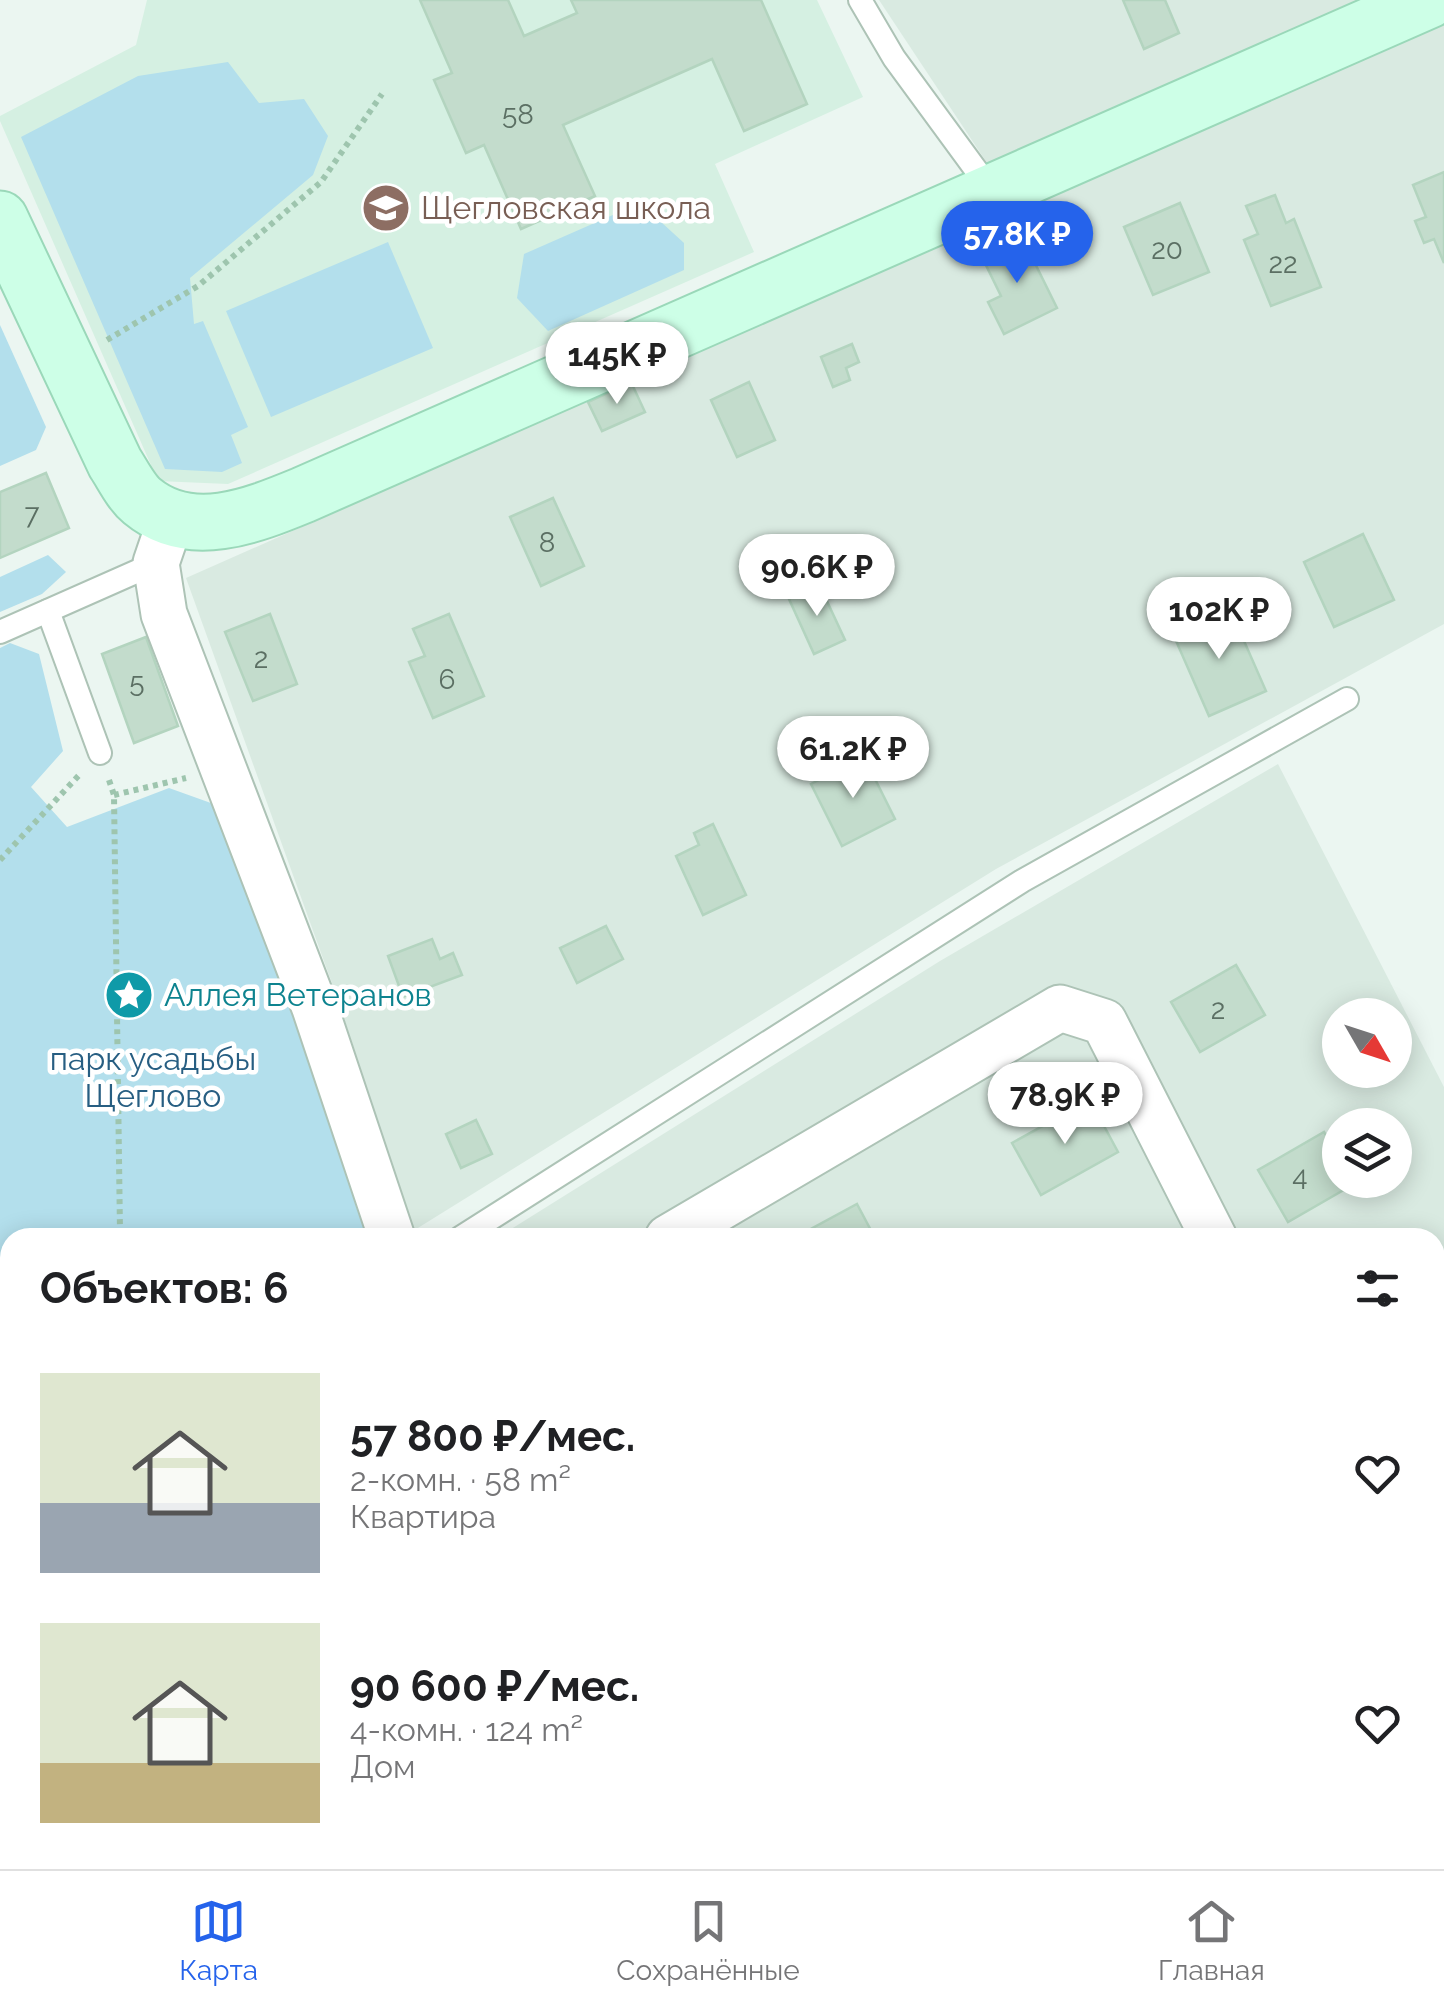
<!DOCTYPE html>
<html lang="ru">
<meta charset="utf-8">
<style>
:root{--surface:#fff;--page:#f2f2f2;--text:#202124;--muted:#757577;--line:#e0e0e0;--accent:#2563eb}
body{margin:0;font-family:Raleway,sans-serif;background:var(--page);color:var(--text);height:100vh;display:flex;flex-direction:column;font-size:38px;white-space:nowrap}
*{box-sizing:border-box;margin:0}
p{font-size:32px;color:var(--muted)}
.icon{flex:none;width:55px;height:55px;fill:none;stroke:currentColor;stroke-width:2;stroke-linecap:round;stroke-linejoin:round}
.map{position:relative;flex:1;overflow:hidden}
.side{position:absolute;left:0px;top:1228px;width:1445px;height:642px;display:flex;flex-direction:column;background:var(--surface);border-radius:30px 30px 0 0;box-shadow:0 5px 25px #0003}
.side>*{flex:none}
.needle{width:65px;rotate:129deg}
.controls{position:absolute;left:1322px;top:998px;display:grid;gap:20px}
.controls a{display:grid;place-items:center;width:90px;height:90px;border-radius:50%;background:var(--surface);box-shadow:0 5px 25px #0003;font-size:50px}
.price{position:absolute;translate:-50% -85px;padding:0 22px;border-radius:35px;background:#fff;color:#222;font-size:32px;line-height:65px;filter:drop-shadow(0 2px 5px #0008)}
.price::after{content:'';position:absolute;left:50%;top:60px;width:30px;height:22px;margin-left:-15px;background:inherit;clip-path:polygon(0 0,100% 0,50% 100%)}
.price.current{background:var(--accent);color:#fff}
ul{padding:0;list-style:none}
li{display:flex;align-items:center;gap:30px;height:250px;padding:0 40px}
li span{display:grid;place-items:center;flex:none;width:280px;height:200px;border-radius:0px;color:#555}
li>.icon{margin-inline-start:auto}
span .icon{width:120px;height:120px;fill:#fffc;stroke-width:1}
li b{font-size:42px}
h2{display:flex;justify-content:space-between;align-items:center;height:120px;padding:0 40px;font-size:42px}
.menu{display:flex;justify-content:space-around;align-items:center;height:140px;border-top:2px solid var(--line);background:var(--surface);font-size:28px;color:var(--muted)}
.menu a{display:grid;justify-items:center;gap:5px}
.menu .current{color:var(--accent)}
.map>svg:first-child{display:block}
.residential{fill:#d9eae1;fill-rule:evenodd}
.education{fill:#d5f0e2}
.green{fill:#b3dfec}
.building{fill:#c3dccc;stroke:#b3d4bf;stroke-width:2.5}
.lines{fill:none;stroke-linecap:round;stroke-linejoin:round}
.lane-casing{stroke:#adc3b6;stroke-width:26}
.street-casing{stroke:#adc3b6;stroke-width:49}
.secondary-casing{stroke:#9ad8b9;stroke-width:59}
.path{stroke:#9ec5ae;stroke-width:6;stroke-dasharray:5 5;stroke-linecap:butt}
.lane{stroke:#fff;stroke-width:22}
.street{stroke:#fff;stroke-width:45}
.secondary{stroke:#cdffe7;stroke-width:55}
.labels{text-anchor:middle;stroke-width:9;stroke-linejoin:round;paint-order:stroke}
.number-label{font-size:28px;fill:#5b6f63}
.education-label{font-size:32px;fill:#785e54;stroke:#fff;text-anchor:start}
.culture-label{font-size:32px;fill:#0d838f;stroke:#fff;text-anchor:start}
.park-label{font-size:32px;fill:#275e82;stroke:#fff}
</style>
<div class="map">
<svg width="1444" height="1869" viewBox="0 0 1444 1869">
<rect width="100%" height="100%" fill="#ebf6f1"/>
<g class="residential">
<polygon points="879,0 1361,0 987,163"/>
<polygon points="1444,22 1444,624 996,869 413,1231 338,1000 186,578"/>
<path d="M1278,764l166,323v782h-821l-2,-9h814v-622h-938l443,-277zM1340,1015h55v55h-55zM1340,1125h55v55h-55z"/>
</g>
<polygon class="education" points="147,0 817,0 863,97 715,164 754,252 228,484 158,481 0,121 0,116 136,45"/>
<g class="green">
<polygon points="228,62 259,103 304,99 328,136 313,175 190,278 194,324 203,321 248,427 231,435 242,463 222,472 165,469 21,137 138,76"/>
<polygon points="615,214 661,222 684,243 684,270 548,331 517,298 524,254"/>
<polygon points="388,242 433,348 271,417 226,311"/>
<polygon points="0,325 46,427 36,450 0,466"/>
<polygon points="48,555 66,572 42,594 0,612 0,577"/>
<polygon points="10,643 39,654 63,751 31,787 67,827 169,788 222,807 300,1014 364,1222 362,1238 10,1238 10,1860 555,1860 557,1869 0,1869 0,648"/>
</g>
<g class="building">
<polygon points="420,0 508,0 524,36 577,13 571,0 761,0 807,104 744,131 712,59 563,125 595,196 521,229 484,145 466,153 434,80 452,73"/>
<polygon points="1123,0 1165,0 1179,33 1144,49"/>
<polygon points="1444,172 1444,263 1434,239 1424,243 1415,221 1426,217 1413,185"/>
<polygon points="1275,195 1286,223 1294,219 1321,287 1271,306 1244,240 1258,234 1246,206"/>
<polygon points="1180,203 1209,272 1153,295 1124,227"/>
<polygon points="1021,235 1057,308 1004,334 988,302 1001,296 981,255"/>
<polygon points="852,344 859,362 846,368 850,380 833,387 821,357"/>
<polygon points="631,382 645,412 602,431 588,402"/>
<polygon points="749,382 775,440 737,457 711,400"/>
<polygon points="46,473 69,528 0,558 0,492"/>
<polygon points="553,498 584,566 541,586 510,517"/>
<polygon points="1363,534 1394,600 1334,627 1304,562"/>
<polygon points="819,584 845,640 814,654 789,599"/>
<polygon points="1230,609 1266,691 1209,716 1173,634"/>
<polygon points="270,614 297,684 253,701 225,632"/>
<polygon points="449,614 484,696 433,718 409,662 425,656 413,629"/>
<polygon points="146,637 178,726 134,743 102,654"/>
<polygon points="864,757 895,819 842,846 811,784"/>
<polygon points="713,824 746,895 703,915 676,856 699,845 694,833"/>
<polygon points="606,926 623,959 577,983 560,948"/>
<polygon points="432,939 440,959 453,953 462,975 403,997 388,956"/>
<polygon points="1236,965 1265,1015 1200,1052 1171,1002"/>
<polygon points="1090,1100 1118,1152 1041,1195 1012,1143"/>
<polygon points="476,1120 492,1154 461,1168 446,1134"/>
<polygon points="1324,1132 1340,1159 1340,1180 1352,1180 1354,1184 1288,1222 1258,1170"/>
<polygon points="857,1204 875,1238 796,1238 796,1237"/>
<polygon points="1444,1431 1444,1500 1435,1505 1435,1436"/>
<polygon points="730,1860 808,1860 812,1869 735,1869"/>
<polygon points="1007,1860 1063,1860 1067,1869 1003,1869 1000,1864"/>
</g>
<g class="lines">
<g class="lane-casing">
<g id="lane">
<polyline points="860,0 894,58 993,193"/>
<polyline points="48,611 100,753"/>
<polyline points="0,632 156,563"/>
<polyline points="460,1238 1022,881 1347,699"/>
</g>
</g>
<g class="street-casing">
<g id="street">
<polyline points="171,519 156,563 164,614 315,1008 392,1238"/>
<polyline points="668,1238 1060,1008 1104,1022 1214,1238"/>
<polyline points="1435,1687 1444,1707"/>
<polyline points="1435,1816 1444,1812"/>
<polyline points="583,1860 585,1869"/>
<polyline points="926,1860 931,1869"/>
<polyline points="1332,1869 1350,1860"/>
</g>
</g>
<g class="secondary-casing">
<path id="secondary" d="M0,219l115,244c8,12 16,29 27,38 48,40 110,15 161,-6l1126,-495"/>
</g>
<g class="path">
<polyline points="107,340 198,286 321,182 382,94"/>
<polyline points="109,780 114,795 120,1232"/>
<polyline points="114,795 186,778"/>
<polyline points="0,860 81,773"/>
</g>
<use href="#lane" class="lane"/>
<use href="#street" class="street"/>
<use href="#secondary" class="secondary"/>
</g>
<defs>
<g id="school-disc" transform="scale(2.5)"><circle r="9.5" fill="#8d6e63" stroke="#fff"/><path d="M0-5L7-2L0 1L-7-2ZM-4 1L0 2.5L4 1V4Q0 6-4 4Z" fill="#fff"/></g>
<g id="sight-disc" transform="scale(2.5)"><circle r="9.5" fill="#0f9aa8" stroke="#fff"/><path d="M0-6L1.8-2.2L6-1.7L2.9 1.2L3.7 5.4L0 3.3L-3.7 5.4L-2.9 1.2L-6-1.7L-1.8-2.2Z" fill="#fff"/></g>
</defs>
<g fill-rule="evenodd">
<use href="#school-disc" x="386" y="208"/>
<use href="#sight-disc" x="129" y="995"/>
</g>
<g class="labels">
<g class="number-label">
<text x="518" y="124">58</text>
<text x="1167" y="259">20</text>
<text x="1283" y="273">22</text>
<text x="32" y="524">7</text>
<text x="547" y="552">8</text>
<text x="261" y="668">2</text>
<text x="447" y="689">6</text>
<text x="137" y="692">5</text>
<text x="1218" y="1019">2</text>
<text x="1300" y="1185">4</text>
</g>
<g class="education-label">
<text x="421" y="219">Щегловская школа</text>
</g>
<g class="culture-label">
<text x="164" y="1006">Аллея Ветеранов</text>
</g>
<g class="park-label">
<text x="153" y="1070">парк усадьбы<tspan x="153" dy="37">Щеглово</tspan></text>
</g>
</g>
</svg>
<div class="controls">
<a><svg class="needle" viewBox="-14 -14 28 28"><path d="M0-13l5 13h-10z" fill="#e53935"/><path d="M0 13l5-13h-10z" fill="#757577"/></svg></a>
<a><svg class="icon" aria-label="layers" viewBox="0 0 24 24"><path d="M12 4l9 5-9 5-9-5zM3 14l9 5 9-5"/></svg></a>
</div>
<b class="price current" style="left:1017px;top:286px">57.8K ₽</b>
<b class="price" style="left:617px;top:407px">145K ₽</b>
<b class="price" style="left:817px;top:619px">90.6K ₽</b>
<b class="price" style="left:1219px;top:662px">102K ₽</b>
<b class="price" style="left:853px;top:801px">61.2K ₽</b>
<b class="price" style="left:1065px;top:1147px">78.9K ₽</b>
<section class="side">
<h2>Объектов: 6<svg class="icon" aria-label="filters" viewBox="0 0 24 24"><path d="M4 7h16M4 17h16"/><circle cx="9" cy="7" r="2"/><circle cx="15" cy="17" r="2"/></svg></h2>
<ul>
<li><span style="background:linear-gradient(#dfe7d0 65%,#9aa5b1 0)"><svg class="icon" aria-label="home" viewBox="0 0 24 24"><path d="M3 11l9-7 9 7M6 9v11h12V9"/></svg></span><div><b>57 800 ₽/мес.</b><p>2-комн. · 58 m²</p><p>Квартира</p></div><svg class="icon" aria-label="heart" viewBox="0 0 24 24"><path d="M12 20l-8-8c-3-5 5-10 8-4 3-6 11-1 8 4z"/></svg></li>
<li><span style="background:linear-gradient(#dfe7d0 70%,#c2b280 0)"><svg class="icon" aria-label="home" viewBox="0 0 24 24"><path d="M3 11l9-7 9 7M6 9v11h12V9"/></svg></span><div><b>90 600 ₽/мес.</b><p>4-комн. · 124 m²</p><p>Дом</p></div><svg class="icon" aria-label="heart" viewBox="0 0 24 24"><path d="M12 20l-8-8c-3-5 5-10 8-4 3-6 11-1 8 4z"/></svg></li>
</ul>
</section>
</div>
<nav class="menu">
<a class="current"><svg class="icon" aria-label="map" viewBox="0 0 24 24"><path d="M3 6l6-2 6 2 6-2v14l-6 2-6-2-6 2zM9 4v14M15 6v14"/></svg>Карта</a>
<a><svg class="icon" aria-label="saved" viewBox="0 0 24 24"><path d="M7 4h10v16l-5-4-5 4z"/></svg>Сохранённые</a>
<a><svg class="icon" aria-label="home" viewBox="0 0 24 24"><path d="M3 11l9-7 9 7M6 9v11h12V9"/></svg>Главная</a>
</nav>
